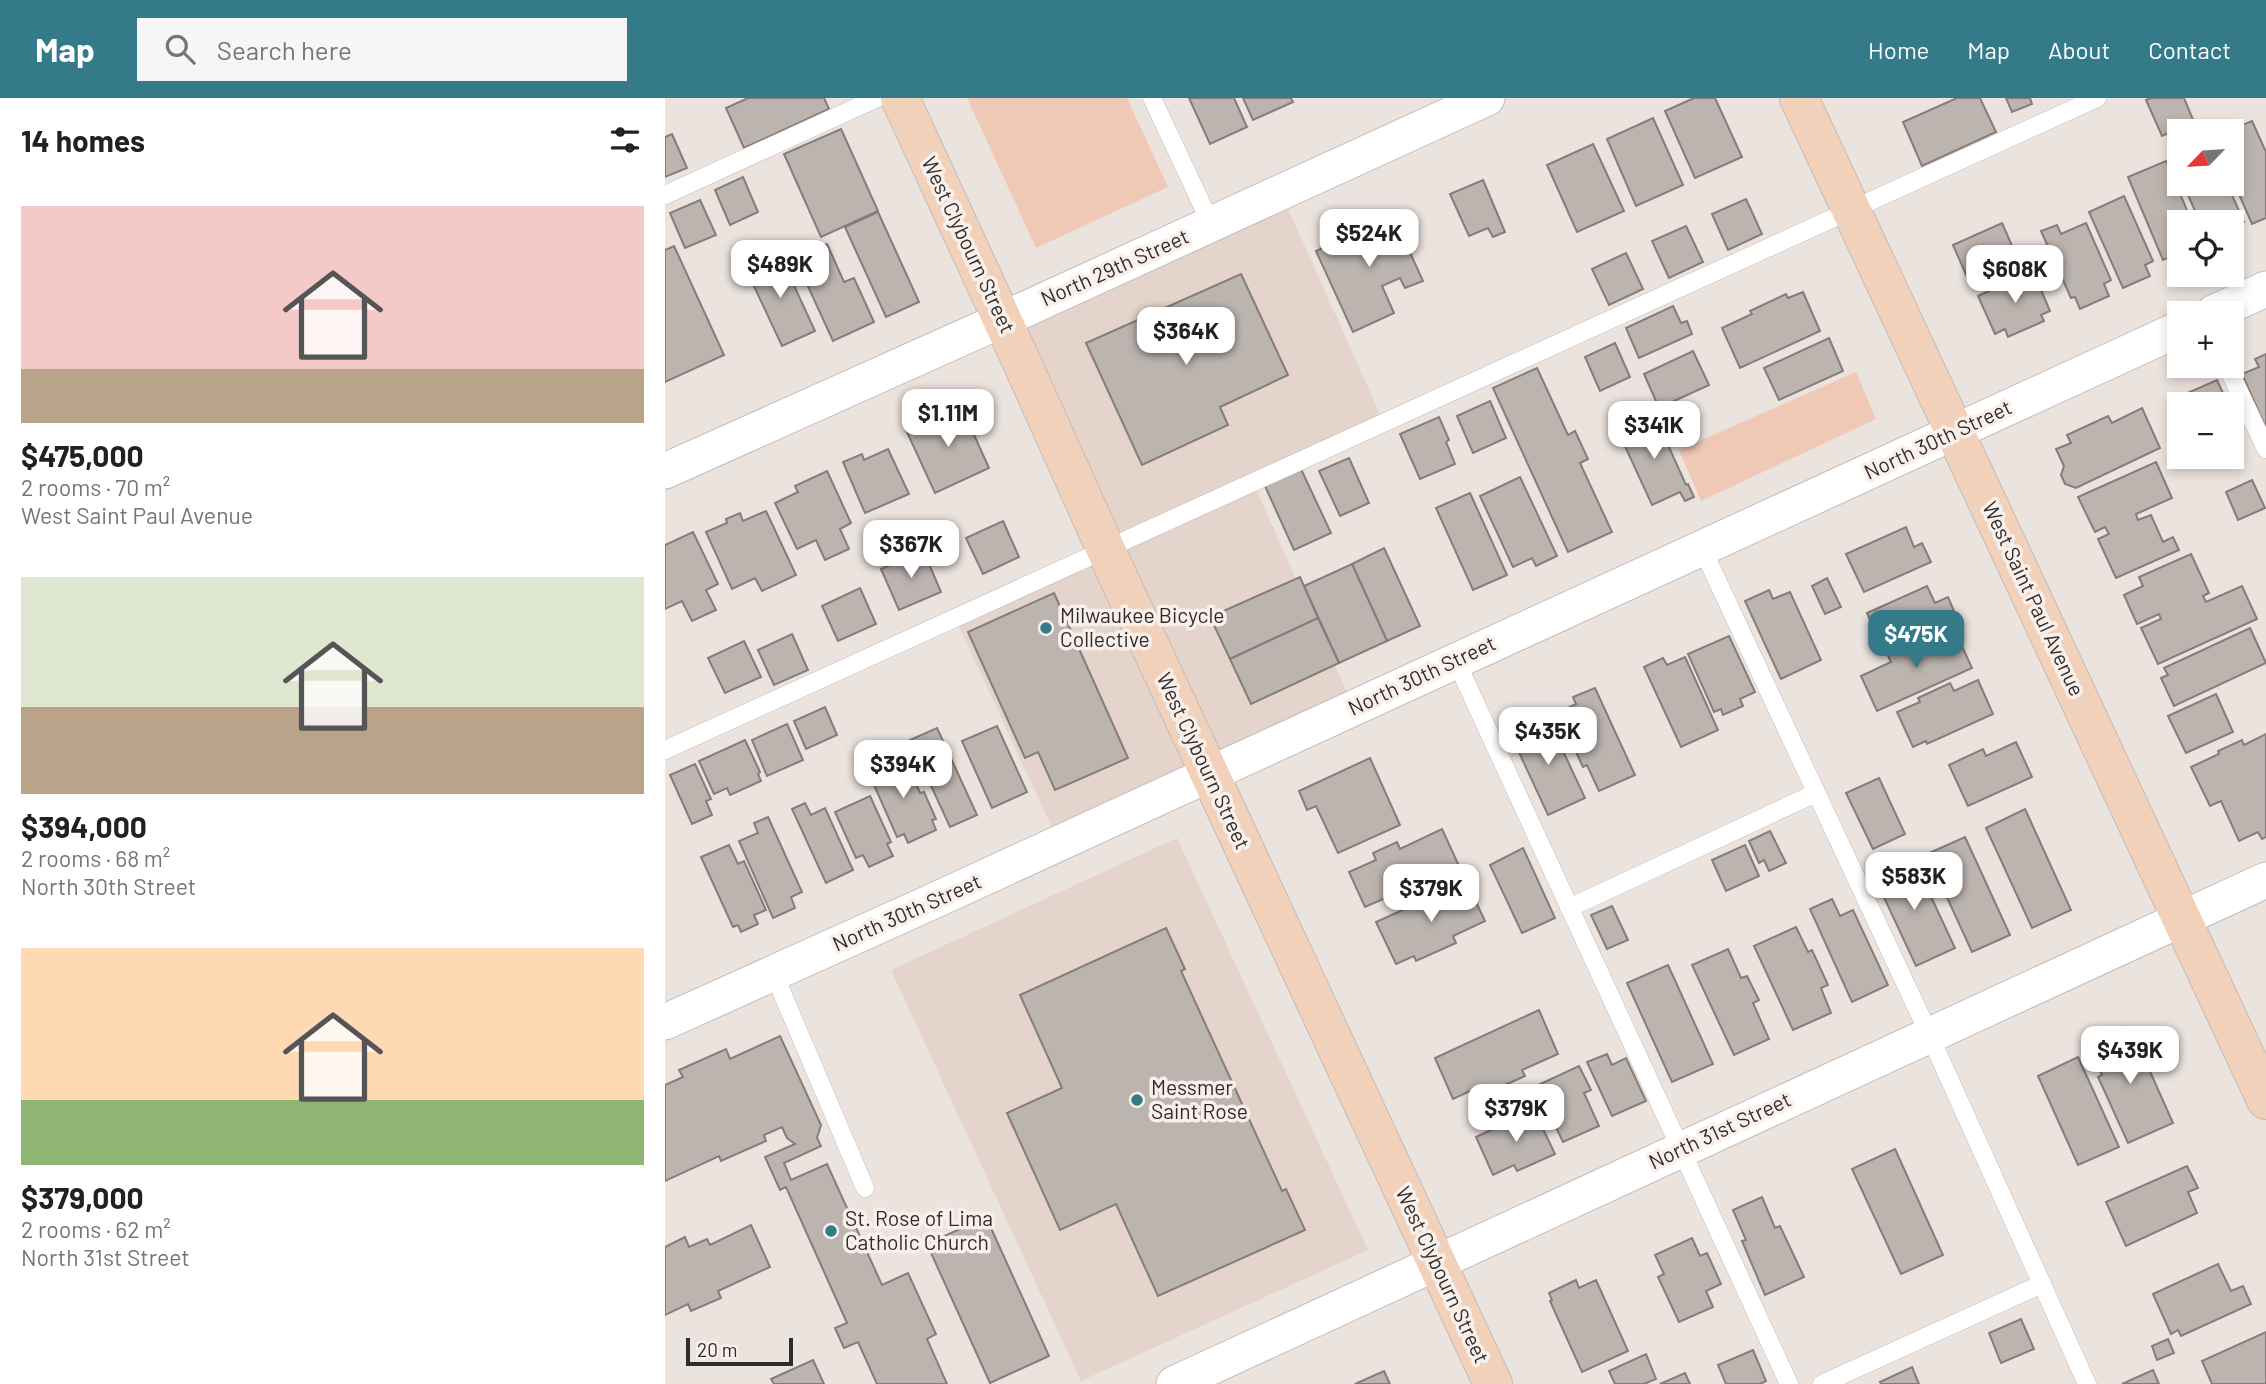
<!DOCTYPE html>
<meta charset="utf-8">
<style>
:root{--surface:#fff;--page:#f6f6f6;--text:#202124;--muted:#757577;--accent:#357a88}
body{margin:0;font-family:Barlow,sans-serif;background:var(--page);color:var(--text);height:100vh;display:flex;flex-direction:column;font-size:26px;white-space:nowrap}
*{box-sizing:border-box;margin:0}
p{font-size:23px;color:var(--muted)}
.icon{flex:none;width:38px;height:38px;fill:none;stroke:currentColor;stroke-width:2;stroke-linecap:round;stroke-linejoin:round}
.map{position:relative;flex:1;overflow:hidden}
.drawer{display:flex;flex-direction:column;background:var(--surface);width:665px}
.drawer>*{flex:none}
.needle{width:46px;rotate:245deg}
.buttons{position:absolute;left:1502px;top:21px;display:grid;gap:14px}
.buttons a{display:grid;place-items:center;width:77px;height:77px;border-radius:0px;background:var(--surface);box-shadow:0 4px 10px #0003;font-size:35px}
.scale{position:absolute;left:21px;bottom:18px;width:107px;box-sizing:border-box;padding-left:7px;border:4px solid #2f2c2b;border-top:0;font-size:19px;line-height:24px;white-space:nowrap;color:#2f2c2b;-webkit-text-stroke:5px #f9f0eb;paint-order:stroke}
.price{position:absolute;translate:-50% -60px;padding:0 16px;border-radius:14px;background:#fff;color:#222;font-size:23px;line-height:46px;filter:drop-shadow(0 2px 4px #0008)}
.price::after{content:'';position:absolute;left:50%;top:42px;width:21px;height:16px;margin-left:-10px;background:inherit;clip-path:polygon(0 0,100% 0,50% 100%)}
.price.active{background:var(--accent);color:#fff}
ul{padding:0;list-style:none}
li{display:grid;align-content:center;gap:14px;height:371px;padding:0 21px}
li span{display:grid;place-items:center;height:217px;border-radius:0px;color:#555}
li>.icon{margin-inline-start:auto}
span .icon{width:126px;height:126px;fill:#fffc;stroke-width:1}
li b{font-size:30px}
h2{display:flex;justify-content:space-between;align-items:center;height:84px;padding:0 21px;font-size:30px}
header{display:flex;align-items:center;gap:42px;box-sizing:border-box;height:98px;padding:0 35px;background:var(--accent);color:#fff}
header strong{font-size:33px}
nav{display:flex;gap:38px;margin-inline-start:auto;font-size:24px}
.search{width:490px;height:63px;background:var(--page);display:flex;align-items:center;gap:18px;box-sizing:border-box;padding:0 24px;border-radius:0px;color:var(--muted);font-size:26px}
main{display:flex;flex:1;min-height:0}
.map>svg:first-child{display:block}
.built{fill:#e4d4cc}
.green{fill:#efc9b5}
.building{fill:#bcb4af;stroke:#857d79;stroke-width:2}
.lines{fill:none;stroke-linecap:round;stroke-linejoin:round}
.lane-casing{stroke:#c4bcb8;stroke-width:19}
.street-casing{stroke:#c4bcb8;stroke-width:37}
.secondary-casing{stroke:#c4bcb8;stroke-width:40}
.lane{stroke:#fff;stroke-width:18}
.street{stroke:#fff;stroke-width:35}
.secondary{stroke:#f2d1ba;stroke-width:38}
.poi-dot{fill:#357a88;stroke:#f9f0eb;stroke-width:2.5}
.labels{text-anchor:middle;stroke-width:7;stroke-linejoin:round;paint-order:stroke}
.street-label{font-size:21px;fill:#2f2c2b;stroke:#f9f0eb}
.poi-label{font-size:21px;fill:#2f2c2b;stroke:#f9f0eb;text-anchor:start}
</style>
<header>
<strong>Map</strong>
<div class="search"><svg class="icon" aria-label="search" viewBox="0 0 24 24"><circle cx="10" cy="10" r="6"/><path d="M15 15l6 6"/></svg>Search here</div>
<nav><a>Home</a><a>Map</a><a>About</a><a>Contact</a></nav>
</header>
<main>
<section class="drawer">
<h2>14 homes<svg class="icon" aria-label="filters" viewBox="0 0 24 24"><path d="M4 7h16M4 17h16"/><circle cx="9" cy="7" r="2"/><circle cx="15" cy="17" r="2"/></svg></h2>
<ul>
<li><span style="background:linear-gradient(#f6c9c9 75%,#b9a48a 0)"><svg class="icon" aria-label="home" viewBox="0 0 24 24"><path d="M3 11l9-7 9 7M6 9v11h12V9"/></svg></span><div><b>$475,000</b><p>2 rooms · 70 m²</p><p>West Saint Paul Avenue</p></div></li>
<li><span style="background:linear-gradient(#dfe7d0 60%,#b9a48a 0)"><svg class="icon" aria-label="home" viewBox="0 0 24 24"><path d="M3 11l9-7 9 7M6 9v11h12V9"/></svg></span><div><b>$394,000</b><p>2 rooms · 68 m²</p><p>North 30th Street</p></div></li>
<li><span style="background:linear-gradient(#ffd9b3 70%,#8fb573 0)"><svg class="icon" aria-label="home" viewBox="0 0 24 24"><path d="M3 11l9-7 9 7M6 9v11h12V9"/></svg></span><div><b>$379,000</b><p>2 rooms · 62 m²</p><p>North 31st Street</p></div></li>
</ul>
</section>
<div class="map">
<svg width="1601" height="1286" viewBox="0 0 1601 1286">
<rect width="100%" height="100%" fill="#ebe3de"/>
<g class="built">
<polygon points="616,95 719,325 588,385 689,610 394,745 290,520 441,451 337,220"/>
<polygon points="512,740 703,1152 416,1283 226,872"/>
</g>
<g class="green">
<polygon points="302,0 462,0 503,89 371,150"/>
<polygon points="1191,274 1211,321 1036,403 1014,352"/>
</g>
<g class="building">
<polygon points="83,0 159,0 164,11 79,50 61,10"/>
<polygon points="524,0 569,0 582,29 545,46"/>
<polygon points="578,0 626,0 628,4 588,22"/>
<polygon points="1029,0 1050,0 1077,59 1030,80 1000,13"/>
<polygon points="1292,0 1315,0 1331,34 1257,68 1238,24"/>
<polygon points="1341,0 1365,0 1367,6 1347,14"/>
<polygon points="1486,0 1519,0 1529,24 1497,38 1481,2"/>
<polygon points="988,20 1018,87 971,108 942,41"/>
<polygon points="1587,23 1601,54 1601,120 1587,126 1566,78 1566,33 1563,33"/>
<polygon points="176,31 213,113 156,139 119,56"/>
<polygon points="7,36 22,70 0,79 0,39"/>
<polygon points="928,46 959,113 912,134 882,67"/>
<polygon points="1501,63 1527,124 1514,124 1514,155 1498,162 1463,79"/>
<polygon points="78,79 93,114 65,127 50,92"/>
<polygon points="818,82 840,134 828,139 823,130 804,138 785,96"/>
<polygon points="1518,86 1562,86 1579,124 1566,130 1566,124 1535,124"/>
<polygon points="1459,98 1488,163 1480,167 1485,178 1458,190 1424,114"/>
<polygon points="1081,101 1097,136 1063,152 1047,116"/>
<polygon points="35,102 51,137 20,150 5,115"/>
<polygon points="726,113 758,183 740,190 735,180 717,188 729,215 688,234 651,153 691,135 689,130"/>
<polygon points="213,114 254,204 221,219 180,129"/>
<polygon points="1337,125 1355,166 1306,188 1288,147"/>
<polygon points="1421,125 1446,182 1439,186 1444,198 1415,211 1410,199 1406,200 1376,133 1392,127 1396,136"/>
<polygon points="1021,128 1038,164 1004,180 987,143"/>
<polygon points="162,146 179,184 189,180 209,224 168,243 130,160"/>
<polygon points="9,148 59,257 0,284 0,152"/>
<polygon points="114,155 150,233 117,248 81,171"/>
<polygon points="961,155 978,191 944,207 927,171"/>
<polygon points="1368,173 1385,213 1376,217 1379,223 1343,239 1340,231 1330,236 1313,198"/>
<polygon points="576,176 623,277 555,309 563,327 477,367 421,245"/>
<polygon points="1138,194 1155,233 1075,270 1057,230 1087,216 1085,213 1121,196 1123,200"/>
<polygon points="1008,208 1016,225 1022,223 1027,236 974,260 961,230"/>
<polygon points="1164,240 1178,273 1114,302 1099,270"/>
<polygon points="950,245 965,279 935,293 920,259"/>
<polygon points="1028,253 1044,287 994,310 979,276"/>
<polygon points="1601,256 1601,330 1577,276 1594,269 1590,261"/>
<polygon points="872,270 903,337 910,333 923,361 915,365 947,434 903,454 828,290"/>
<polygon points="1552,282 1563,306 1514,307 1511,300"/>
<polygon points="825,303 841,340 808,355 792,318"/>
<polygon points="296,308 324,370 270,395 241,332"/>
<polygon points="1477,310 1495,350 1411,390 1400,386 1396,377 1399,368 1391,351 1406,345 1402,337 1443,318 1447,325"/>
<polygon points="989,316 1021,387 1023,386 1029,399 1020,403 1015,394 987,407 953,333"/>
<polygon points="774,319 784,342 781,344 790,366 755,381 735,336"/>
<polygon points="223,351 244,396 200,415 178,364 197,356 199,362"/>
<polygon points="684,360 704,405 675,418 654,373"/>
<polygon points="1491,364 1507,400 1471,416 1473,422 1486,417 1498,444 1508,439 1514,452 1451,480 1433,441 1444,436 1440,429 1430,434 1413,399"/>
<polygon points="636,371 666,435 629,452 600,388"/>
<polygon points="162,373 186,425 175,431 184,451 160,462 151,442 132,451 110,405 133,394 130,388"/>
<polygon points="855,379 892,458 871,468 867,460 848,469 815,398"/>
<polygon points="1587,382 1600,410 1573,422 1561,394"/>
<polygon points="805,395 842,477 808,492 771,410"/>
<polygon points="101,413 131,477 97,493 90,480 67,491 41,434 62,425 61,421 75,415 78,423"/>
<polygon points="338,423 354,459 318,476 301,440"/>
<polygon points="1241,429 1249,449 1257,445 1266,464 1199,494 1181,456"/>
<polygon points="28,434 53,486 41,492 51,512 27,523 17,503 0,511 0,447"/>
<polygon points="719,450 755,528 722,543 687,466"/>
<polygon points="258,452 276,494 234,512 216,471"/>
<polygon points="1526,456 1544,495 1538,498 1541,504 1577,488 1592,521 1493,566 1476,530 1496,521 1494,516 1472,526 1459,497 1478,488 1474,479"/>
<polygon points="687,466 722,543 674,565 639,488"/>
<polygon points="635,479 653,520 565,561 545,519"/>
<polygon points="1162,480 1176,509 1160,516 1147,488"/>
<polygon points="1262,488 1270,505 1283,499 1292,520 1219,553 1202,515"/>
<polygon points="195,490 211,526 173,543 157,508"/>
<polygon points="1104,492 1108,501 1125,494 1156,562 1116,581 1080,503"/>
<polygon points="389,495 463,660 390,692 373,654 360,660 303,534"/>
<polygon points="653,520 674,565 586,606 565,561"/>
<polygon points="1585,530 1601,565 1509,608 1496,580 1503,577 1499,570"/>
<polygon points="1291,535 1307,570 1212,613 1196,578 1226,564 1223,558 1262,540 1265,547"/>
<polygon points="127,536 143,572 109,587 93,552"/>
<polygon points="1064,538 1090,594 1075,601 1078,608 1058,617 1056,611 1049,614 1023,556"/>
<polygon points="79,543 96,579 60,595 43,560"/>
<polygon points="1020,559 1053,632 1016,649 979,569 998,560 1002,567"/>
<polygon points="1313,582 1328,616 1262,646 1261,643 1248,649 1232,614 1255,604 1253,600 1285,585 1289,593"/>
<polygon points="930,590 970,677 934,693 922,667 918,669 904,639 908,637 897,613 911,606 908,599"/>
<polygon points="1551,596 1568,634 1521,655 1503,618"/>
<polygon points="160,609 172,637 141,651 129,623"/>
<polygon points="883,621 920,700 883,717 846,637"/>
<polygon points="122,626 138,662 102,678 87,642"/>
<polygon points="332,628 362,694 327,710 297,643"/>
<polygon points="272,630 312,717 285,729 245,642"/>
<polygon points="1601,636 1601,739 1597,741 1593,734 1574,743 1556,703 1545,708 1526,669 1554,656 1553,653 1577,642 1579,647"/>
<polygon points="80,642 95,674 93,676 96,683 65,697 62,690 49,696 34,663"/>
<polygon points="1351,644 1367,679 1303,708 1284,667 1318,651 1321,658"/>
<polygon points="232,656 239,672 244,670 255,695 259,694 271,721 267,722 271,732 243,745 239,736 232,739 209,687 213,686 206,668"/>
<polygon points="705,660 735,727 673,755 651,708 642,712 634,693"/>
<polygon points="30,666 46,701 41,703 47,717 27,726 5,677"/>
<polygon points="1214,680 1240,736 1208,751 1181,695"/>
<polygon points="205,698 226,744 222,746 228,758 204,769 198,757 191,760 170,714"/>
<polygon points="140,705 146,717 160,710 188,772 161,785 127,711"/>
<polygon points="1360,711 1406,812 1367,830 1321,730"/>
<polygon points="103,719 137,794 126,799 130,810 108,820 74,743 93,735 89,725"/>
<polygon points="777,731 794,768 763,782 767,790 731,806 727,797 700,809 684,774 711,762 708,755 732,744 735,751"/>
<polygon points="1105,733 1121,765 1104,773 1099,762 1094,765 1084,743"/>
<polygon points="1300,739 1345,837 1307,854 1262,756"/>
<polygon points="64,747 73,766 79,763 101,812 89,817 93,826 76,834 73,827 68,829 36,759"/>
<polygon points="1080,747 1094,778 1061,793 1047,762"/>
<polygon points="858,750 890,820 857,835 825,767"/>
<polygon points="1248,760 1290,850 1251,868 1209,778"/>
<polygon points="801,783 820,823 788,838 791,845 751,863 749,858 731,866 711,824"/>
<polygon points="1167,801 1175,818 1188,812 1223,887 1187,904 1145,811"/>
<polygon points="947,808 963,842 942,851 926,817"/>
<polygon points="1131,829 1143,854 1147,852 1163,887 1156,890 1166,915 1128,932 1089,848"/>
<polygon points="501,830 520,871 516,873 617,1093 621,1091 640,1132 493,1198 451,1106 395,1132 342,1015 397,990 355,897"/>
<polygon points="1063,851 1076,880 1082,878 1094,902 1088,905 1104,941 1069,957 1027,867"/>
<polygon points="1003,867 1048,966 1007,984 962,885"/>
<polygon points="874,912 893,956 857,972 860,978 822,995 818,987 788,1001 770,960"/>
<polygon points="1461,929 1472,952 1475,951 1508,1025 1463,1045 1433,979 1437,977 1423,946"/>
<polygon points="115,938 156,1027 152,1040 156,1048 119,1065 126,1082 162,1066 217,1187 243,1175 271,1236 262,1241 282,1286 212,1286 193,1244 179,1250 170,1230 182,1225 121,1089 115,1092 100,1059 130,1046 122,1040 117,1029 99,1037 101,1043 56,1063 54,1058 0,1083 0,987 18,979 14,972 61,951 65,961"/>
<polygon points="942,956 947,967 961,960 981,1003 947,1018 922,964"/>
<polygon points="1413,959 1454,1049 1413,1067 1373,978"/>
<polygon points="914,968 926,992 919,995 934,1028 898,1044 871,988"/>
<polygon points="869,1012 890,1056 852,1073 849,1067 828,1077 811,1039"/>
<polygon points="1230,1051 1278,1157 1236,1176 1187,1071"/>
<polygon points="1522,1068 1533,1090 1523,1094 1532,1115 1461,1148 1441,1104"/>
<polygon points="1097,1099 1110,1130 1115,1128 1139,1179 1100,1197 1077,1143 1081,1142 1068,1112"/>
<polygon points="321,1119 384,1258 325,1285 262,1146"/>
<polygon points="86,1127 105,1169 53,1193 56,1200 26,1213 23,1206 0,1217 0,1149 20,1139 24,1149 42,1141 45,1147"/>
<polygon points="1027,1140 1035,1158 1042,1155 1056,1186 1041,1193 1048,1209 1014,1224 993,1179 999,1176 990,1157"/>
<polygon points="1553,1166 1566,1193 1578,1188 1586,1206 1516,1238 1513,1232 1506,1236 1488,1196"/>
<polygon points="911,1182 914,1190 931,1182 963,1253 917,1274 885,1203 887,1202 884,1195"/>
<polygon points="1356,1221 1369,1251 1336,1265 1324,1235"/>
<polygon points="1601,1234 1601,1286 1547,1286 1537,1263"/>
<polygon points="1503,1241 1509,1255 1492,1262 1487,1248"/>
<polygon points="1088,1252 1101,1283 1095,1286 1061,1286 1053,1267"/>
<polygon points="981,1256 991,1281 979,1286 950,1286 944,1273"/>
<polygon points="148,1262 159,1286 109,1286 106,1281"/>
<polygon points="1247,1269 1254,1286 1216,1286 1215,1284"/>
<polygon points="1488,1272 1494,1286 1457,1286"/>
<polygon points="719,1273 725,1286 690,1286"/>
<polygon points="1020,1275 1025,1286 995,1286"/>
</g>
<g class="lines">
<g class="lane-casing">
<g id="lane">
<polyline points="487,0 546,126"/>
<polyline points="0,97 212,0"/>
<polyline points="1562,268 1601,351"/>
<polyline points="1037,450 1264,936 1422,1286"/>
<polyline points="791,563 1124,1286"/>
<polyline points="0,652 1432,0"/>
<polyline points="904,810 1151,695"/>
<polyline points="109,876 200,1090"/>
<polyline points="1157,1286 1377,1186"/>
</g>
</g>
<g class="street-casing">
<g id="street">
<polyline points="1548,215 1601,191"/>
<path d="M0,373c275,-122 549,-247 822,-373"/>
<polyline points="0,924 264,805 1514,231"/>
<polyline points="509,1286 1601,782"/>
</g>
</g>
<g class="secondary-casing">
<g id="secondary">
<polyline points="235,0 353,256 455,483 828,1286"/>
<polyline points="1134,0 1601,1002"/>
</g>
</g>
<use href="#lane" class="lane"/>
<use href="#street" class="street"/>
<use href="#secondary" class="secondary"/>
</g>
<g class="poi-dot">
<circle cx="381" cy="530" r="7"/>
<circle cx="472" cy="1002" r="7"/>
<circle cx="166" cy="1133" r="7"/>
</g>
<g class="labels">
<g class="street-label">
<text transform="translate(303 147) rotate(65)" y="7">West Clybourn Street</text>
<text transform="translate(450 170) rotate(-24)" y="7">North 29th Street</text>
<text transform="translate(1273 342) rotate(-25)" y="7">North 30th Street</text>
<text transform="translate(1368 501) rotate(65)" y="7">West Saint Paul Avenue</text>
<text transform="translate(757 578) rotate(-25)" y="7">North 30th Street</text>
<text transform="translate(538 663) rotate(65)" y="7">West Clybourn Street</text>
<text transform="translate(242 815) rotate(-24)" y="7">North 30th Street</text>
<text transform="translate(1055 1033) rotate(-25)" y="7">North 31st Street</text>
<text transform="translate(777 1177) rotate(65)" y="7">West Clybourn Street</text>
</g>
<g class="poi-label">
<text x="395" y="525">Milwaukee Bicycle<tspan x="395" dy="24">Collective</tspan></text>
<text x="486" y="997">Messmer<tspan x="486" dy="24">Saint Rose</tspan></text>
<text x="180" y="1128">St. Rose of Lima<tspan x="180" dy="24">Catholic Church</tspan></text>
</g>
</g>
</svg>
<div class="buttons">
<a><svg class="needle" viewBox="-14 -14 28 28"><path d="M0-13l5 13h-10z" fill="#e53935"/><path d="M0 13l5-13h-10z" fill="#757577"/></svg></a>
<a><svg class="icon" aria-label="locate" viewBox="0 0 24 24"><circle cx="12" cy="12" r="6"/><path d="M12 2v4M12 18v4M2 12h4M18 12h4"/></svg></a>
<a>+</a>
<a>−</a>
</div>
<div class="scale">20 m</div>
<b class="price" style="left:704px;top:171px">$524K</b>
<b class="price" style="left:115px;top:202px">$489K</b>
<b class="price" style="left:1350px;top:207px">$608K</b>
<b class="price" style="left:521px;top:269px">$364K</b>
<b class="price" style="left:283px;top:351px">$1.11M</b>
<b class="price" style="left:989px;top:363px">$341K</b>
<b class="price" style="left:246px;top:482px">$367K</b>
<b class="price active" style="left:1251px;top:572px">$475K</b>
<b class="price" style="left:883px;top:669px">$435K</b>
<b class="price" style="left:238px;top:702px">$394K</b>
<b class="price" style="left:1249px;top:814px">$583K</b>
<b class="price" style="left:766px;top:826px">$379K</b>
<b class="price" style="left:1465px;top:988px">$439K</b>
<b class="price" style="left:851px;top:1046px">$379K</b>
</div>
</main>
